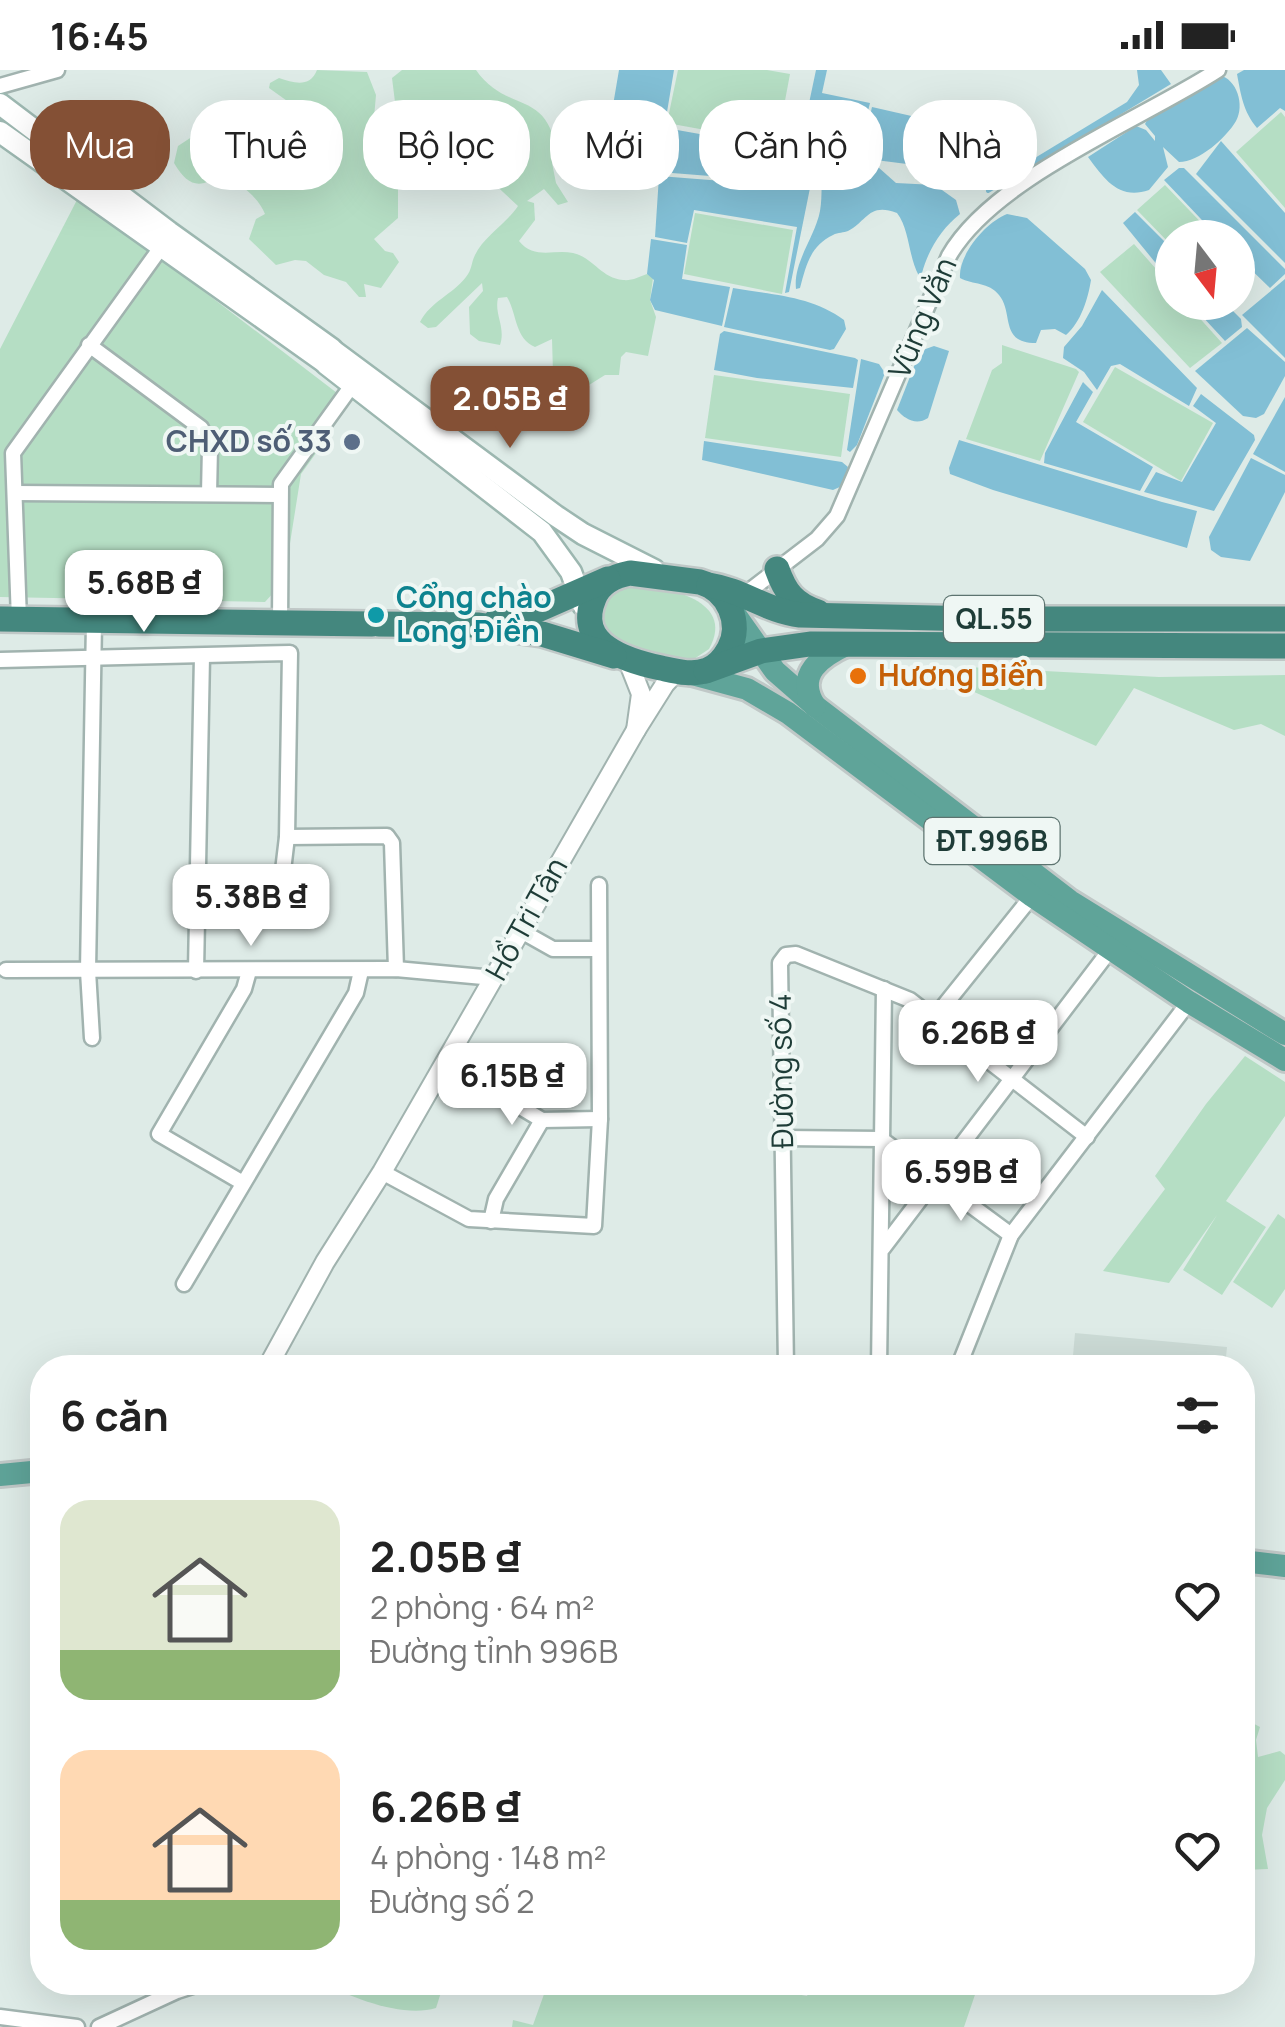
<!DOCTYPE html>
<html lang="vi">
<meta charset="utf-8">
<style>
:root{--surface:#fff;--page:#f6f6f6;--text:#222;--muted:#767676;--accent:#845035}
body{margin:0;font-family:Manrope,sans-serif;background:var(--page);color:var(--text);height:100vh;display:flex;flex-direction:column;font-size:38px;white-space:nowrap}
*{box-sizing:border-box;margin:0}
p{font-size:32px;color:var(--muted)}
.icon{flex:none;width:55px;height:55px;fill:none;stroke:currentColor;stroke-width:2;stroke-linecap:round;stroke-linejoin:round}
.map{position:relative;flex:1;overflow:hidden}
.details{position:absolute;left:30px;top:1285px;width:1225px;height:640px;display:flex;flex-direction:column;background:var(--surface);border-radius:40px;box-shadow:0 10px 40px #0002}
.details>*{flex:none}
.top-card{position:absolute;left:30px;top:30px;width:1225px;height:90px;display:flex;gap:20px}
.needle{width:65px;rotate:164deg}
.buttons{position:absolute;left:1155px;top:150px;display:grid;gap:20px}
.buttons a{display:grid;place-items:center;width:100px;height:100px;border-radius:50%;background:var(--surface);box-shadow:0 10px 40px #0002;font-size:50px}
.price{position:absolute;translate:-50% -85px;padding:0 22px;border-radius:20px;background:#fff;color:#222;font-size:32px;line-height:65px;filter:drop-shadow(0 2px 5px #0008)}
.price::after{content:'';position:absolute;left:50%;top:60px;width:30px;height:22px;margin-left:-15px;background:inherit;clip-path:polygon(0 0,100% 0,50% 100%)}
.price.selected{background:var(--accent);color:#fff}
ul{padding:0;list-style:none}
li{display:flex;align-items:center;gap:30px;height:250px;padding:0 30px}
li span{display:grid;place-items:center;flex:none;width:280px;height:200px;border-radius:30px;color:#555}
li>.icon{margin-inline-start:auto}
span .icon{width:120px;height:120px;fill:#fffc;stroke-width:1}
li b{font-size:42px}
h2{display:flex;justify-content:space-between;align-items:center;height:120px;padding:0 30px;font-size:42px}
.pill{padding:0 35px;border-radius:40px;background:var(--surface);box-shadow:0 10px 40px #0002;font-size:35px;line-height:90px}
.pill.selected{background:var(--accent);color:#fff}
.status{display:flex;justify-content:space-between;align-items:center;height:70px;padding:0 50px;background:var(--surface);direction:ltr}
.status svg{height:28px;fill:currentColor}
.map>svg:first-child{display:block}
.built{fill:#ccdbd6}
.green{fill:#b5dec4}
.water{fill:#82bfd5}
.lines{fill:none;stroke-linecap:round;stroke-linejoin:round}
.stream{stroke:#82bfd5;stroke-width:4}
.minor-casing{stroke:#a1b3af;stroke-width:19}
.tertiary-casing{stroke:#a1b3af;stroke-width:22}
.secondary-casing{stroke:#9cb7b0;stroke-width:25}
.primary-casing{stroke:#c0c8c7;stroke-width:28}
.trunk-casing{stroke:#c0c8c7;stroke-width:30}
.minor{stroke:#fff;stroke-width:14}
.tertiary{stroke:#fff;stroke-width:18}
.secondary{stroke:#fff;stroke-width:20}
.primary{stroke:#5fa499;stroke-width:22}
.trunk{stroke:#44877e;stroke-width:25}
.service-dot{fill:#5c6f8a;stroke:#eff7f4;stroke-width:4}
.culture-dot{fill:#0f9aa8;stroke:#eff7f4;stroke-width:4}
.food-dot{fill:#e8710a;stroke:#eff7f4;stroke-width:4}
.labels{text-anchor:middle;stroke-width:8;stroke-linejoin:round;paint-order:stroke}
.shield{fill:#eff7f4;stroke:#5d7470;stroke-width:2.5}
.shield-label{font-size:28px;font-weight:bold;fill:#1e3c37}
.street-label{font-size:30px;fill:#1e3c37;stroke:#eff7f4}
.service-label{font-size:30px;font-weight:bold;fill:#4e5e75;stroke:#eff7f4;text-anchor:end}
.culture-label{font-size:30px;font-weight:bold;fill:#0d838f;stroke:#eff7f4;text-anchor:start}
.food-label{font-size:30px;font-weight:bold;fill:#c56008;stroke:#eff7f4;text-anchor:start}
</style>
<div class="status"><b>16:45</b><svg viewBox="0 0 49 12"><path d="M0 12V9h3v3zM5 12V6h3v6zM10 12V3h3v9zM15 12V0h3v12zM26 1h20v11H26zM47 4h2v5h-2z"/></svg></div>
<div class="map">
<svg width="1285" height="1957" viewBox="0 0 1285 1957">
<rect width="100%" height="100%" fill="#deebe7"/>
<polygon class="built" points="1075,1263 1227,1277 1225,1297 1072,1297"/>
<g class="green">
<path d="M317,0l50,2 9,23 -6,67 7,15 21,10v31l-24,21 11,12 8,2 6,9 -18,26 -17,-4 2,13h-7l-13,-15 -22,-7 -18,-14 -11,-1 -19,5 -27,-26 7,-20 9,-5c-7,-18 -26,-30 -41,-41 -24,16 -35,15 -50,-10l4,-17 35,-23 15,13 20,1 8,-11c12,13 22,25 41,20l9,-13 -14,-12 -10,2 -6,-3 14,-17 -21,-15 1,-5 9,-5c15,5 31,10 38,-8z"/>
<path d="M402,0h74c31,45 73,17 81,86l-5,7 4,20 12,19 -10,3 -14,-16 -17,12 7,2 1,17 -16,21c15,19 35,8 54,12 21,5 28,25 50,27 9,1 16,-3 24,-6l6,4 -3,22 6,17 -8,39 -22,-4 -5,5 -2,18h-14l-24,15 -17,-6 -11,-11 -1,-34 -17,8c-20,-8 -18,-33 -28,-50l-9,1c-4,16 8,29 2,47l-21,-4 -9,-7 -1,-27 14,-16 -1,-8 -46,44 -8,1 -8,-6c11,-21 32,-27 46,-45 6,-7 5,-14 9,-22 9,-19 31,-31 43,-49l-29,-27 -19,-8 -19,-22 -11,-6h-27l-14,-9 -7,-56z"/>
<polygon points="678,0 767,0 790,4 777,73 667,53"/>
<polygon points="1281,42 1285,47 1285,138 1236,82"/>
<polygon points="1165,115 1215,167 1172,168 1172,176 1137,140"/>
<polygon points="79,126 337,323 315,353 327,359 319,379 301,404 284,511 265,532 0,527 0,279"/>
<polygon points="695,143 793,160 782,224 684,204"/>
<polygon points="1134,174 1172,217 1172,232 1186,233 1222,273 1190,298 1100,202"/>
<polygon points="1002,275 1076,299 1079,302 1040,391 966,369 992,300 1002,293"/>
<polygon points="1115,297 1213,353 1181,411 1083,352"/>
<polygon points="714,305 850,324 841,387 705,368"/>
<path d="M624,515c35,0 114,12 85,64l-21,14 -70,-17c-18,-26 -25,-43 6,-61z"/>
<polygon points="967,597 1159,607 1285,605 1285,666 1261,654 1234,660 1134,618 1096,676 972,621"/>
<polygon points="1245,986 1285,1012 1285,1046 1226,1131 1266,1157 1222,1225 1183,1200 1217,1145 1169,1213 1103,1201 1165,1119 1155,1106 1206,1034"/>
<polygon points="1278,1144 1285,1149 1285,1219 1272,1238 1233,1212"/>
<polygon points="1243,1648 1260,1657 1256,1670 1258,1687 1280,1681 1285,1685 1285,1710 1267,1738 1262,1765 1268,1799 1243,1800"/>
<path d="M323,1913h121l-8,25c-33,10 -84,-10 -113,-25z"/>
<polygon points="548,1913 796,1913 796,1924 807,1926 813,1913 979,1913 964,1957 512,1957 513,1950 533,1955"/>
</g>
<g class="water">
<polygon points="619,0 674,0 665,54 653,79 632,64 617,67 610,53"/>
<polygon points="816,0 827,0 822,23 870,33 856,88 811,81 800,76"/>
<polygon points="1137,0 1161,0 1171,14 1010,111 1020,97 1127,32 1139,15"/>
<path d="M1244,0h41v41l-5,-3 -23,20c-14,-17 -16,-33 -20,-54z"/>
<path d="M1219,5c18,4 26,30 17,46 -10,17 -37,41 -57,41l-16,-15 5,20 -19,23c-30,10 -44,-10 -61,-33l48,-31 10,4 9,11v-5l-10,-12 5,-9z"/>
<polygon points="983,31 995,84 949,107 949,101"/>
<polygon points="872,37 964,58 946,99 860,88"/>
<polygon points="666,58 817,85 812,114 672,103 656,82"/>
<polygon points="1221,71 1285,143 1285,193 1196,104"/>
<path d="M831,90l47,7 18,16 39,2 21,15 4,14c-18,14 -32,36 -38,59l-3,3c-11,-20 -9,-46 -22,-63 -28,-11 -30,8 -49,18 -4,2 -10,1 -15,4 -23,11 -27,31 -33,53l-4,1c-3,-27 19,-52 24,-78 3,-16 0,-32 4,-49z"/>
<polygon points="1179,98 1184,98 1285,199 1285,204 1270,218 1238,187 1238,168 1218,167 1164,110"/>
<polygon points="659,106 810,118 789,222 785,223 797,157 694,140 687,173 655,167"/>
<polygon points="1135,142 1172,179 1172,213 1123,153"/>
<path d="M1007,144l20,4 58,51 6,11c-3,19 -10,42 -25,55l-11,-6 -14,1 -5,13c-37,0 -22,-30 -37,-48 -10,-13 -26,-10 -39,-17 -2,-23 26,-56 47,-64z"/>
<polygon points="651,169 687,175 682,209 730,217 722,256 655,240 650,230 654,210 647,204"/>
<polygon points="1285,209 1285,288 1242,245"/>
<path d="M733,218c40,7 79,8 111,32l2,9 -12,20 -4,1 -106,-23z"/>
<polygon points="1102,220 1197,318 1189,336 1120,294 1111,296 1097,320 1084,302 1063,288 1064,277 1082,256"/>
<polygon points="1190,233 1225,233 1241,249 1242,257 1225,271"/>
<polygon points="1247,258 1285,292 1285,306 1264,344 1256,348 1243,346 1195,301"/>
<polygon points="724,261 855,288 858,290 853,318 757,308 714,300 720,264"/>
<path d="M934,276l15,5 -21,67c-12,8 -23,1 -31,-8l23,-59z"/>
<polygon points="861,289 879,294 885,303 857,375 850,382 847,380"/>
<polygon points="1083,312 1093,322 1076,352 1153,397 1140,421 1044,393 1045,383"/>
<polygon points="1201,324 1254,365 1255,370 1214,441 1144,422 1156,402 1182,412 1216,353 1193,336"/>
<polygon points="1285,327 1285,402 1253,384"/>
<polygon points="959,370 1162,432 1197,441 1187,478 993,420 950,404 949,398"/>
<polygon points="704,371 842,392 848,397 842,416 833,420 702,390"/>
<polygon points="1251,388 1285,405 1285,422 1250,491 1221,487 1211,480 1209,467"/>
</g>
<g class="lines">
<polyline class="stream" points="988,121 1018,103"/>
<g class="minor-casing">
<g id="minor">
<polyline points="0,16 57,0"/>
<polyline points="89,275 201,358 210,377 209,424"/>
<polyline points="15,423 279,425"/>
<path d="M744,525l73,-56 20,-23 112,-260c44,-78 192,-136 269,-186"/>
<polyline points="19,550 13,383 162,176"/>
<polyline points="280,553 281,414 353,314"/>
<polyline points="0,590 290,583 287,767 282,809"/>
<polyline points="287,767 387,766 392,773 396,899"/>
<polyline points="521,861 553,879 597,879"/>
<polyline points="6,900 396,899 494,908"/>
<polyline points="196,901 202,586"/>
<polyline points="935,947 1032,826"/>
<polyline points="92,968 88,901 94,552"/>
<polyline points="445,992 542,1050 600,1049"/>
<polyline points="784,1068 881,1069 1011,1165"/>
<polyline points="382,1102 469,1149 594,1156 600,1049 599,815"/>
<polyline points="243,1113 159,1064 244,919 249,901"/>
<polyline points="491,1151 496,1129 542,1050"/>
<polyline points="883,1178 1110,880"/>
<polyline points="184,1214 356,923 361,901"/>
<polyline points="786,1298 780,893 786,885 796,884 910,930 1087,1067"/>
<polyline points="879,1298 884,919"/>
<polyline points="958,1298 1011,1165 1189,932"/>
<polyline points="0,1947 77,1957"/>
<polyline points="99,1957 177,1921 205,1912"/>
</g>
</g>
<g class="tertiary-casing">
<g id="tertiary">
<polyline points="628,591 641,624 636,660 665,614 677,601"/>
<polyline points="267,1298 325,1192 382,1102 636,660"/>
</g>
</g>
<g class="secondary-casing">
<g id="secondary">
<polyline points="0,34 169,162 332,279"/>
<polyline points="0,62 323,291"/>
<polyline points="335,282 556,446 583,464 654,500"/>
<polyline points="326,294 542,462 571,502 583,535"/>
</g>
</g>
<g class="primary-casing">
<g id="primary">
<polyline points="732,540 775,601 815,636 1070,831 1285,964"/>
<polyline points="692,604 747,619 788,643 1032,826 1189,932 1285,990"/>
<path d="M815,636c-21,-32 7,-50 33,-62"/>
<polyline points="0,1405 42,1401"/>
<polyline points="1242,1491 1285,1496"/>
</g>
</g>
<g class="trunk-casing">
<g id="trunk">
<path d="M777,499c8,23 17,35 41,43"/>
<path d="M630,503l70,9c28,8 43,41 29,67 -5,9 -13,18 -22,21 -14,6 -32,1 -46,-2 -34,-7 -87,-23 -67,-70 6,-15 20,-22 36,-25z"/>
<path d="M709,515c33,5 58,26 91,30l179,4h306"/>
<polyline points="0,549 372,554"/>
<polyline points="496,551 526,545 608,509"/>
<polyline points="379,554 479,555 542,564 614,586"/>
<polyline points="706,601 761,581 810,574 1285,576"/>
</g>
</g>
<use href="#minor" class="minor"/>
<use href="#tertiary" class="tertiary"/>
<use href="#secondary" class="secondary"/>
<use href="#primary" class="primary"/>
<use href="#trunk" class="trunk"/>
</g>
<circle class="service-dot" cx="352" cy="372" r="10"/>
<circle class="culture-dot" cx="376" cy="545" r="10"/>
<circle class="food-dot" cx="858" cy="606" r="10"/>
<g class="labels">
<g class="shield">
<rect x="944" y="526" width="100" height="46" rx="8"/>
<rect x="924.5" y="748" width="135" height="46" rx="8"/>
</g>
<g class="shield-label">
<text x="994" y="559">QL.55</text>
<text x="992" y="781">ĐT.996B</text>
</g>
<g class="street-label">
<text transform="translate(923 248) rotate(-67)" y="10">Vũng Vằn</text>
<text transform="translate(527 849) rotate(-61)" y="10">Hồ Tri Tân</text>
<text transform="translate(782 1001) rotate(-91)" y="10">Đường số 4</text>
</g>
<g class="service-label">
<text x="332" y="382">CHXD số 33</text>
</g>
<g class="culture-label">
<text x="396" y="538">Cổng chào<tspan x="396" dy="34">Long Điền</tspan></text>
</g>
<g class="food-label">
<text x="878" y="616">Hương Biển</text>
</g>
</g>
</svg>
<div class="buttons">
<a><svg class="needle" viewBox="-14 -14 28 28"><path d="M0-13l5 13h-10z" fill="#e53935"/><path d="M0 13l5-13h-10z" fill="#767676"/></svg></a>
</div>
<b class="price selected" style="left:510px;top:381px">2.05B ₫</b>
<b class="price" style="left:144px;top:565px">5.68B ₫</b>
<b class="price" style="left:251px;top:879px">5.38B ₫</b>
<b class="price" style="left:978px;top:1015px">6.26B ₫</b>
<b class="price" style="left:512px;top:1058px">6.15B ₫</b>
<b class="price" style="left:961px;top:1154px">6.59B ₫</b>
<div class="top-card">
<a class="pill selected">Mua</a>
<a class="pill">Thuê</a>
<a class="pill">Bộ lọc</a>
<a class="pill">Mới</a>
<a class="pill">Căn hộ</a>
<a class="pill">Nhà</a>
</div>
<section class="details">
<h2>6 căn<svg class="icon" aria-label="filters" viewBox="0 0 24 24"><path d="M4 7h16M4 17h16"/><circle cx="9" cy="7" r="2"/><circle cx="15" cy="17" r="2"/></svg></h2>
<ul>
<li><span style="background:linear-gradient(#dfe7d0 75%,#8fb573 0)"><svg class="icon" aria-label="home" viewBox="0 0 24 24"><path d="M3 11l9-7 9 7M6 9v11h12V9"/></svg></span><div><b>2.05B ₫</b><p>2 phòng · 64 m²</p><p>Đường tỉnh 996B</p></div><svg class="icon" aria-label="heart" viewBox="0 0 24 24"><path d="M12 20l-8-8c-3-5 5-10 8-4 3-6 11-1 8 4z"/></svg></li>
<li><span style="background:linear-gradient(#ffd9b3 75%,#8fb573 0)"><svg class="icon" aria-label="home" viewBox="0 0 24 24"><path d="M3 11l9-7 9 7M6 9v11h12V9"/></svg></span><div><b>6.26B ₫</b><p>4 phòng · 148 m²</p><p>Đường số 2</p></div><svg class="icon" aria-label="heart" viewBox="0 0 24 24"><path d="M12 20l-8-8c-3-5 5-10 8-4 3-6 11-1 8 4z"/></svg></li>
</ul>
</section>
</div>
